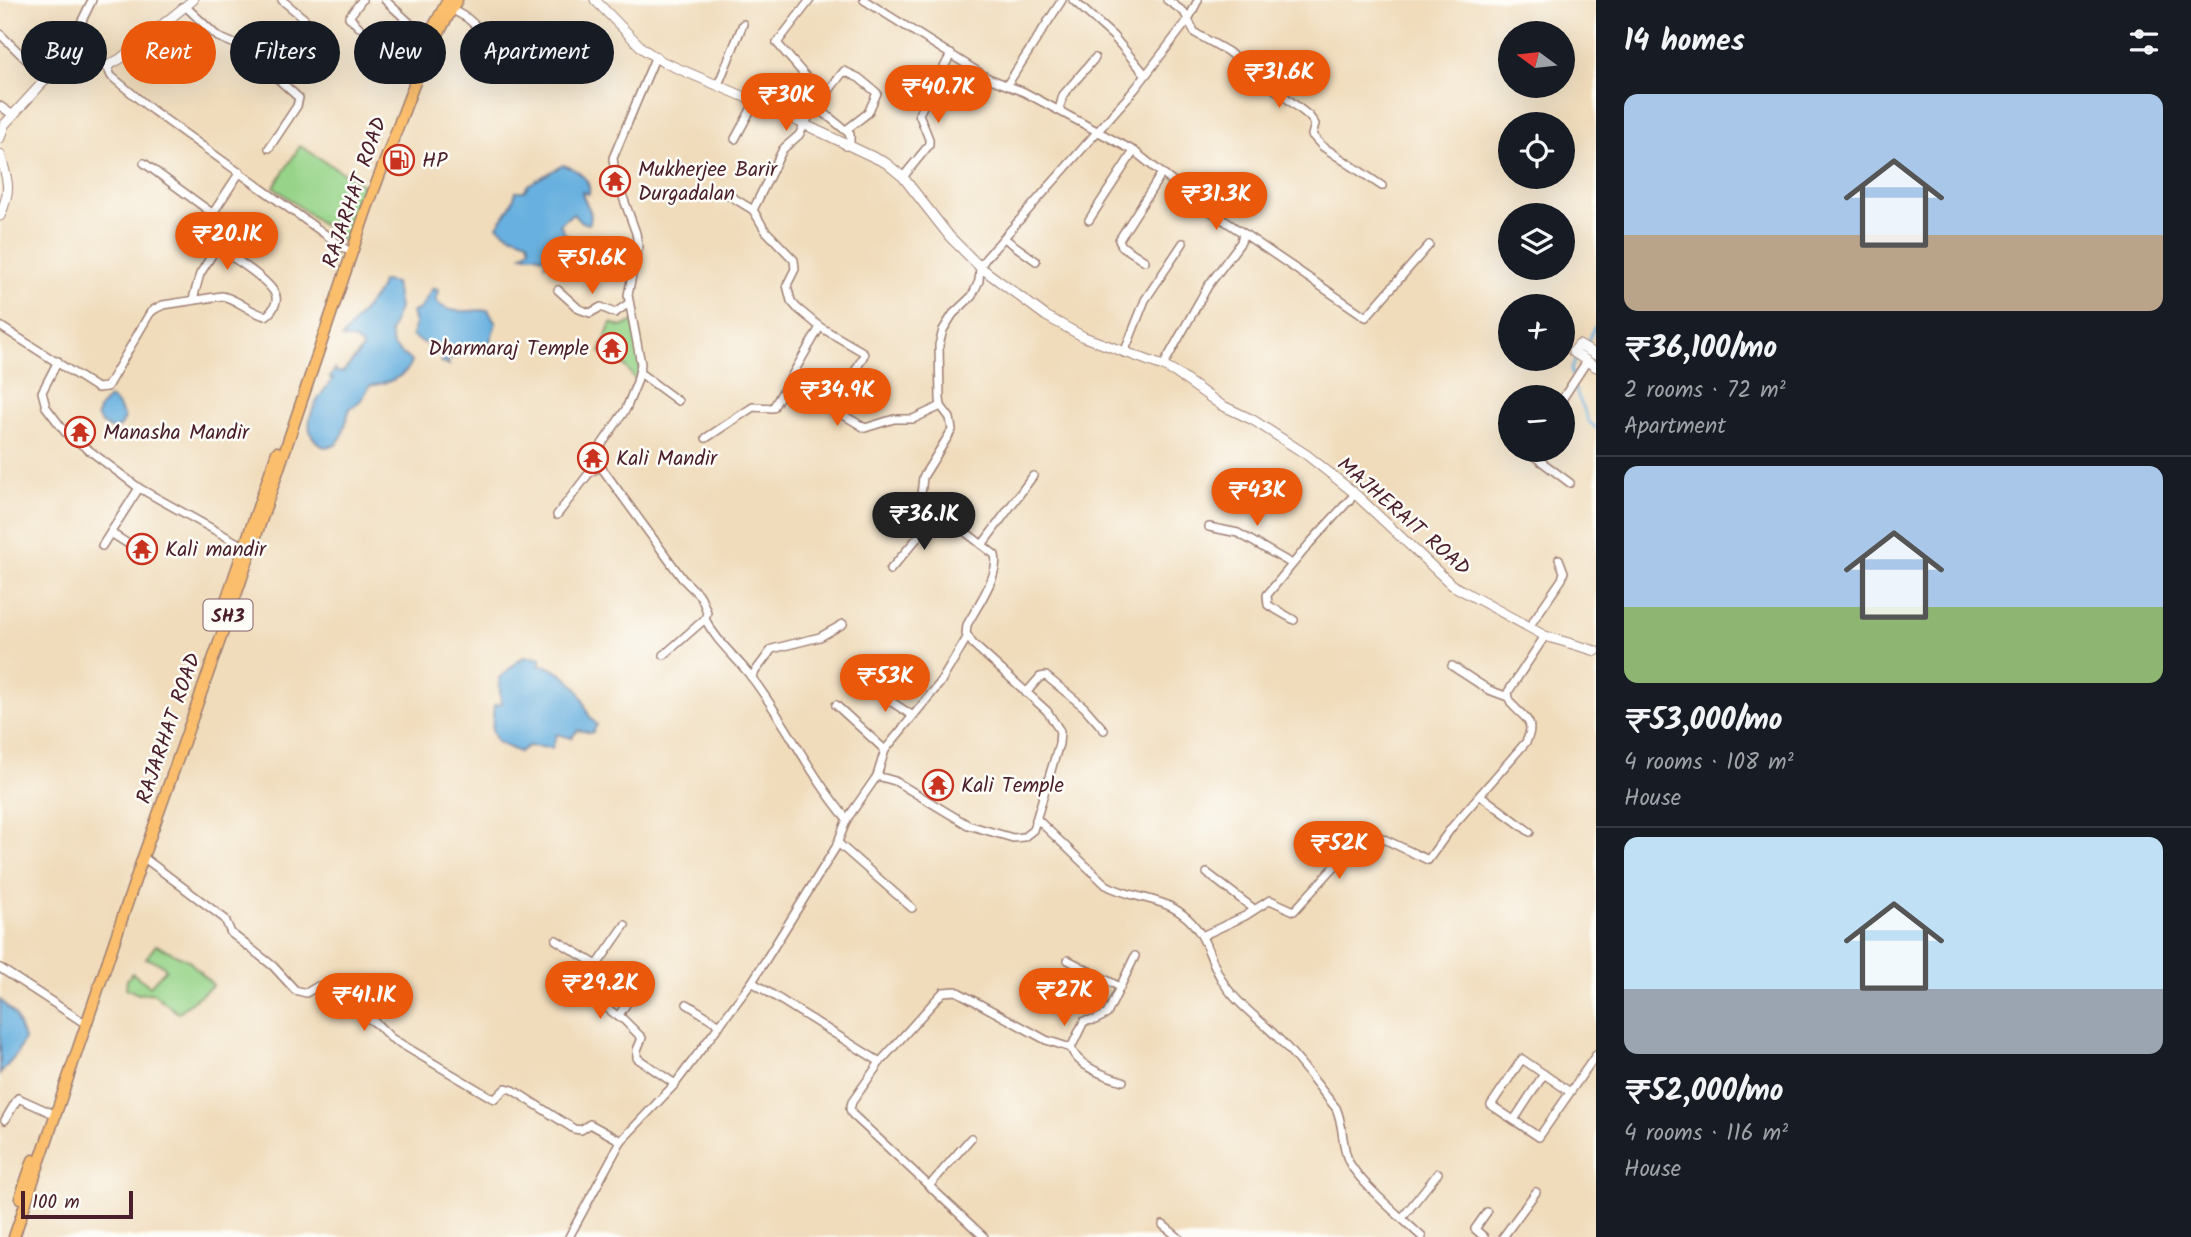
<!DOCTYPE html>
<meta charset="utf-8">
<style>
:root{--surface:#171b24;--page:#242831;--text:#f1f3f6;--muted:#9ea1a6;--line:#363941;--accent:#ea580c}
body{margin:0;font-family:Kalam,sans-serif;background:var(--page);color:var(--text);height:100vh;display:flex;flex-direction:column;font-size:26px;white-space:nowrap}
*{box-sizing:border-box;margin:0}
p{font-size:23px;color:var(--muted)}
.icon{flex:none;width:38px;height:38px;fill:none;stroke:currentColor;stroke-width:2;stroke-linecap:round;stroke-linejoin:round}
.map{position:relative;flex:1;overflow:hidden}
.sheet{display:flex;flex-direction:column;background:var(--surface);width:595px}
.sheet>*{flex:none}
.banner{position:absolute;left:21px;top:21px;width:665px;height:63px;display:flex;gap:14px}
.needle{width:46px;rotate:285deg}
.fabs{position:absolute;left:1498px;top:21px;display:grid;gap:14px}
.fabs a{display:grid;place-items:center;width:77px;height:77px;border-radius:50%;background:var(--surface);box-shadow:0 7px 28px #0002;font-size:35px}
.scale{position:absolute;left:21px;bottom:18px;width:112px;box-sizing:border-box;padding-left:7px;border:4px solid #4a1f2b;border-top:0;font-size:19px;line-height:24px;white-space:nowrap;color:#4a1f2b;-webkit-text-stroke:5px #fdfcf7;paint-order:stroke}
.price{position:absolute;translate:-50% -60px;padding:0 16px;border-radius:24px;background:var(--accent);color:#fff;font-size:23px;line-height:46px;filter:drop-shadow(0 2px 4px #0008)}
.price::after{content:'';position:absolute;left:50%;top:42px;width:21px;height:16px;margin-left:-10px;background:inherit;clip-path:polygon(0 0,100% 0,50% 100%)}
.price.on{background:#222;color:#fff}
ul{padding:0;list-style:none}
li{display:grid;align-content:center;gap:14px;height:371px;padding:0 28px}
li+li{border-top:2px solid var(--line)}
li span{display:grid;place-items:center;height:217px;border-radius:14px;color:#555}
li>.icon{margin-inline-start:auto}
span .icon{width:126px;height:126px;fill:#fffc;stroke-width:1}
li b{font-size:30px}
h2{display:flex;justify-content:space-between;align-items:center;height:84px;padding:0 28px;font-size:30px}
.tag{padding:0 24px;border-radius:32px;background:var(--surface);box-shadow:0 7px 28px #0002;font-size:24px;line-height:63px}
.tag.on{background:var(--accent);color:#fff}
main{display:flex;flex:1;min-height:0}
.map>svg:first-child{display:block}
.green{fill:#97d489;stroke:#707a5a;stroke-width:2}
.water{fill:#67b0df;stroke:#586885;stroke-width:2}
.lines{fill:none;stroke-linecap:round;stroke-linejoin:round}
.stream{stroke:#67b0df;stroke-width:2.5}
.minor-casing{stroke:#9d7e73;stroke-width:10}
.tertiary-casing{stroke:#9d7e73;stroke-width:11}
.primary-casing{stroke:#9d7e73;stroke-width:13}
.minor{stroke:#fff;stroke-width:7}
.tertiary{stroke:#fff;stroke-width:9}
.primary{stroke:#fabe6d;stroke-width:10}
.labels{text-anchor:middle;stroke-width:5;stroke-linejoin:round;paint-order:stroke}
.shield{fill:#fdfcf7;stroke:#806168;stroke-width:2}
.shield-label{font-size:19px;font-weight:bold;fill:#4a1f2b}
.poi-label{font-size:21px;fill:#4a1f2b;stroke:#fdfcf7;text-anchor:start}
.street-label{font-size:21px;fill:#4a1f2b;stroke:#fdfcf7}
</style>
<main>
<div class="map">
<svg width="1596" height="1237" viewBox="0 0 1596 1237">
<rect width="100%" height="100%" fill="#fdfcf7"/>
<filter id="ink" filterUnits="userSpaceOnUse"><feTurbulence type="fractalNoise" baseFrequency=".0143" numOctaves="2"/><feDisplacementMap in="SourceGraphic" scale="14" xChannelSelector="R" yChannelSelector="G"/><feConvolveMatrix kernelMatrix="1 2 1 2 8 2 1 2 1" color-interpolation-filters="sRGB"/></filter>
<filter id="wash" filterUnits="userSpaceOnUse"><feTurbulence type="fractalNoise" baseFrequency=".00686" numOctaves="4" result="noise"/><feDisplacementMap in="SourceGraphic" scale="28" xChannelSelector="R" yChannelSelector="G"/><feGaussianBlur stdDeviation="1.57" result="paint"/><feColorMatrix in="noise" values="0 0 0 0 0 0 0 0 0 0 0 0 0 0 0 0 0 1.4 0 .05"/><feComposite in="paint" operator="in"/></filter>
<g filter="url(#wash)">
<rect width="100%" height="100%" fill="#f0dcbb"/>
<g class="green">
<polygon points="300,146 366,187 347,244 274,187"/>
<polygon points="634,321 641,364 637,382 625,366 610,361 600,352 611,323 622,327"/>
<polygon points="156,945 188,960 213,985 178,1013 153,993 138,994 126,988 127,980 132,973 150,986 166,969 162,964 146,958"/>
</g>
<g class="water">
<path d="M563,165c13,4 29,14 26,29l-7,-2c2,14 13,16 7,32 -8,-1 -13,-5 -16,-11l-13,11 5,10 5,2v6l-8,4 -3,10 -14,8 1,-6 -10,-3h-14l8,-7 -2,-7 -20,-7 -11,-8c8,-11 16,-22 19,-35h8l4,-6z"/>
<path d="M385,281l10,2 4,25 -9,25 3,13 19,16c-8,17 -26,21 -43,24 -4,10 -9,18 -19,22l-8,28 -6,9 -12,2c-30,-17 -7,-49 9,-68l-3,-1 5,-9 2,3h6l18,-21 1,-4 -7,-7 -13,-2 38,-49 2,-7z"/>
<path d="M433,288l5,1 -2,12c12,15 35,9 52,9l8,13 -9,28 -3,2c-15,-2 -24,0 -37,8l2,4 -8,-3 2,-3c-6,-15 -20,-14 -31,-23l3,-12 -3,-12 8,-3z"/>
<polygon points="109,398 116,403 125,418 121,426 112,430 101,423 97,416 100,407"/>
<path d="M528,657l13,1 -2,8 5,-1c15,6 30,16 38,32 6,13 2,15 15,28l-5,8 -14,-3 -7,8 -14,-4 -5,14 -24,-2 -9,6 -22,-10 -5,-12 2,-25 7,-1 -2,-26 23,-20z"/>
<polygon points="0,1000 15,1015 24,1039 17,1054 0,1074"/>
</g>
<g class="lines">
<g class="stream">
<polyline points="1586,344 1596,326"/>
<polyline points="1572,374 1571,369 1576,360"/>
<polyline points="1575,389 1589,422 1596,428"/>
</g>
</g>
</g>
<g filter="url(#ink)">
<g class="lines">
<g class="minor-casing">
<g id="minor">
<polyline points="282,0 307,21"/>
<polyline points="385,0 426,38"/>
<polyline points="864,0 988,78 1024,92 1134,151 1204,207 1243,233 1241,242 1208,286 1163,366"/>
<polyline points="1073,0 1113,36 1145,74"/>
<polyline points="1167,0 1184,12 1195,33 1227,51 1309,116 1315,124 1312,135 1322,146 1382,186"/>
<polyline points="185,6 218,37 242,47 299,98 297,106 269,148"/>
<polyline points="451,9 467,18 503,49"/>
<polyline points="359,27 349,17 362,0"/>
<polyline points="0,34 45,78"/>
<polyline points="655,58 613,158 615,175 636,233 638,246 628,295 641,364 637,382 626,409 602,444 598,457 601,467 682,578 701,597 707,612 705,619"/>
<polyline points="68,61 77,31 92,0"/>
<polyline points="107,66 111,76 152,110 347,250"/>
<polyline points="718,85 743,24"/>
<polyline points="1007,85 1062,0"/>
<polyline points="0,106 13,115"/>
<polyline points="1059,110 1063,95 1095,58"/>
<path d="M846,130l22,-17 9,-20 -18,-15 -15,-7c-9,12 -23,26 -21,41l27,22v8l-4,4"/>
<polyline points="735,139 755,102"/>
<polyline points="144,163 212,213 200,235 215,250"/>
<polyline points="903,177 929,145 929,139 919,114 951,54"/>
<polyline points="722,191 753,210"/>
<polyline points="213,213 240,172"/>
<polyline points="1089,220 1134,151"/>
<polyline points="1243,233 1366,317 1429,245"/>
<polyline points="1004,238 1036,261"/>
<polyline points="1145,261 1122,246 1119,240 1162,173"/>
<polyline points="558,290 579,309 590,313 601,307 615,313 629,303"/>
<path d="M0,326l97,62 10,-1 43,-74 5,-4 8,-4 59,-9c16,3 28,17 44,20 7,-5 14,-16 8,-24 -8,-13 -45,-40 -59,-42l-15,24 -7,25"/>
<polyline points="820,327 863,352 864,355 838,402 845,416 865,428 894,419 913,419 941,406"/>
<polyline points="1124,353 1145,300 1183,243"/>
<polyline points="58,361 42,392 46,407 65,432 139,488 245,547"/>
<polyline points="640,373 678,401"/>
<polyline points="1563,398 1587,361"/>
<polyline points="706,438 753,407 773,408 820,327 797,308 791,301 787,285 795,269 794,260 765,230 753,210 783,149 799,135 821,94 777,43 810,0"/>
<polyline points="1526,450 1570,483"/>
<polyline points="557,515 590,472 601,467"/>
<polyline points="1209,527 1238,533 1292,564"/>
<polyline points="111,533 144,554"/>
<polyline points="982,545 1033,476"/>
<polyline points="102,546 139,488"/>
<polyline points="890,570 925,529 947,518"/>
<path d="M705,619c11,22 29,36 44,55 36,46 60,100 98,145"/>
<polyline points="1294,620 1268,605 1267,595 1310,543 1355,494"/>
<polyline points="1529,627 1562,579 1564,572 1559,559"/>
<polyline points="664,655 705,619"/>
<polyline points="1452,666 1489,690 1508,697"/>
<polyline points="751,677 772,649 820,637 843,624"/>
<polyline points="872,689 913,716"/>
<polyline points="1026,693 1040,677 1046,676 1084,707 1104,730"/>
<polyline points="836,705 885,750"/>
<path d="M877,776l18,5 73,44 45,13 11,-1 9,-7 26,-86 1,-13 -13,-20 -74,-67 -7,-10 1,-9c9,-17 33,-50 28,-70l-68,-53 -6,-7 2,-18 29,-47 -2,-12 -9,-12 -1,-7 -1,-54 4,-15 10,-16 19,-18 7,-15 1,-14 6,-9 149,-169 53,-69 10,-20"/>
<polyline points="1480,795 1530,832"/>
<path d="M1037,819l69,66c23,13 54,12 75,28 28,20 26,46 44,72 14,21 36,35 53,53 21,21 39,47 58,70 8,17 5,37 13,54 11,21 55,58 73,75"/>
<polyline points="838,843 912,908"/>
<polyline points="143,857 225,919 231,933 273,966 295,990 306,993 318,986 325,989 377,1024 391,1038 492,1098 495,1099 506,1088 513,1090 574,1129 581,1130 590,1124 621,1141"/>
<polyline points="1207,873 1254,909"/>
<path d="M1202,936l43,-20 25,-16 24,11 73,-80 61,29 24,-33 74,-85c15,-29 -17,-26 -18,-50l37,-56"/>
<polyline points="556,940 597,965 629,989 631,997 619,1015 642,1038 637,1050 637,1058 675,1084"/>
<polyline points="1068,960 1120,987"/>
<polyline points="597,965 625,925"/>
<polyline points="0,968 86,1024"/>
<polyline points="752,982 880,1062"/>
<polyline points="595,999 620,1018"/>
<polyline points="687,1004 720,1025"/>
<path d="M1123,1081c-18,-5 -45,-14 -52,-33l13,-27 11,-1 12,-6 28,-58"/>
<polyline points="1570,1092 1522,1059 1491,1105 1539,1137 1596,1055"/>
<polyline points="5,1120 18,1098 56,1115"/>
<polyline points="1514,1120 1544,1074"/>
<polyline points="929,1186 971,1138"/>
<polyline points="1402,1218 1438,1173"/>
<polyline points="1163,1225 1178,1237"/>
<polyline points="569,1237 621,1141 675,1084 752,982 836,847 847,819 877,776 885,750 940,683 968,636"/>
<polyline points="984,1237 852,1114 850,1109 852,1102 880,1062 943,992 956,991 1046,1040 1071,1048"/>
<polyline points="1484,1237 1475,1229 1487,1212"/>
<polyline points="1503,1237 1536,1192"/>
</g>
</g>
<g class="tertiary-casing">
<g id="tertiary">
<polyline points="595,0 643,49 663,62 759,103 886,163 903,177 950,237 980,267 1046,316 1084,337 1163,366 1176,373 1221,405 1253,420 1307,455 1352,491 1452,585 1545,636 1596,651"/>
<polyline points="0,138 4,125 55,69 68,61 107,66 120,59 193,0"/>
<path d="M0,154c8,28 12,33 0,62"/>
<polyline points="1596,355 1579,345 1573,352 1596,367"/>
</g>
</g>
<g class="primary-casing">
<g id="primary">
<polyline points="418,55 448,0"/>
<polyline points="223,609 277,452"/>
<polyline points="20,1198 33,1160"/>
<polyline points="14,1237 143,857 238,589 367,208 423,61 457,0"/>
</g>
</g>
<use href="#minor" class="minor"/>
<use href="#tertiary" class="tertiary"/>
<use href="#primary" class="primary"/>
</g>
</g>
<defs>
<g id="fuel-ring" transform="scale(1.575)"><circle r="9.5" fill="#fdfcf7" stroke="#c8321e" stroke-width="1.5"/><path d="M-5.5-6h7V0h2V4h1.3V-2.5L3-4.5l.8-.8L6-3V5H2.5V1h-1V6h-7ZM-4.2-4.7v3.2H.2V-4.7Z" fill="#c8321e"/></g>
<g id="temple-ring" transform="scale(1.575)"><circle r="9.5" fill="#fdfcf7" stroke="#c8321e" stroke-width="1.5"/><path d="M0-6L5-2H3V0L6.5 2.5H4V6H1.5V3h-3V6H-4V2.5H-6.5L-3 0V-2H-5Z" fill="#c8321e"/></g>
</defs>
<g fill-rule="evenodd">
<use href="#fuel-ring" x="399" y="160"/>
<use href="#temple-ring" x="615" y="181"/>
<use href="#temple-ring" x="612" y="348"/>
<use href="#temple-ring" x="80" y="432"/>
<use href="#temple-ring" x="593" y="458"/>
<use href="#temple-ring" x="142" y="549"/>
<use href="#temple-ring" x="938" y="785"/>
</g>
<g class="labels">
<rect class="shield" x="203.5" y="599.5" width="49" height="31" rx="5"/>
<g class="shield-label">
<text x="228" y="622">SH3</text>
</g>
<g class="poi-label">
<text x="422" y="167">HP</text>
<text x="638" y="176">Mukherjee Barir<tspan x="638" dy="24">Durgadalan</tspan></text>
<text x="589" y="355" text-anchor="end">Dharmaraj Temple</text>
<text x="103" y="439">Manasha Mandir</text>
<text x="616" y="465">Kali Mandir</text>
<text x="165" y="556">Kali mandir</text>
<text x="961" y="792">Kali Temple</text>
</g>
<g class="street-label">
<text transform="translate(354 192) rotate(-71)" y="7">RAJARHAT ROAD</text>
<text transform="translate(1404 516) rotate(41)" y="7">MAJHERAIT ROAD</text>
<text transform="translate(168 728) rotate(-71)" y="7">RAJARHAT ROAD</text>
</g>
</g>
</svg>
<div class="fabs">
<a><svg class="needle" viewBox="-14 -14 28 28"><path d="M0-13l5 13h-10z" fill="#e53935"/><path d="M0 13l5-13h-10z" fill="#9ea1a6"/></svg></a>
<a><svg class="icon" aria-label="locate" viewBox="0 0 24 24"><circle cx="12" cy="12" r="6"/><path d="M12 2v4M12 18v4M2 12h4M18 12h4"/></svg></a>
<a><svg class="icon" aria-label="layers" viewBox="0 0 24 24"><path d="M12 4l9 5-9 5-9-5zM3 14l9 5 9-5"/></svg></a>
<a>+</a>
<a>−</a>
</div>
<div class="scale">100 m</div>
<b class="price" style="left:1279px;top:110px">₹31.6K</b>
<b class="price" style="left:938px;top:125px">₹40.7K</b>
<b class="price" style="left:786px;top:133px">₹30K</b>
<b class="price" style="left:1216px;top:232px">₹31.3K</b>
<b class="price" style="left:227px;top:272px">₹20.1K</b>
<b class="price" style="left:592px;top:296px">₹51.6K</b>
<b class="price" style="left:837px;top:428px">₹34.9K</b>
<b class="price" style="left:1257px;top:528px">₹43K</b>
<b class="price on" style="left:924px;top:552px">₹36.1K</b>
<b class="price" style="left:885px;top:714px">₹53K</b>
<b class="price" style="left:1339px;top:881px">₹52K</b>
<b class="price" style="left:600px;top:1021px">₹29.2K</b>
<b class="price" style="left:1064px;top:1028px">₹27K</b>
<b class="price" style="left:364px;top:1033px">₹41.1K</b>
<div class="banner">
<a class="tag">Buy</a>
<a class="tag on">Rent</a>
<a class="tag">Filters</a>
<a class="tag">New</a>
<a class="tag">Apartment</a>
</div>
</div>
<section class="sheet">
<h2>14 homes<svg class="icon" aria-label="filters" viewBox="0 0 24 24"><path d="M4 7h16M4 17h16"/><circle cx="9" cy="7" r="2"/><circle cx="15" cy="17" r="2"/></svg></h2>
<ul>
<li><span style="background:linear-gradient(#a9c7e8 65%,#b9a48a 0)"><svg class="icon" aria-label="home" viewBox="0 0 24 24"><path d="M3 11l9-7 9 7M6 9v11h12V9"/></svg></span><div><b>₹36,100/mo</b><p>2 rooms · 72 m²</p><p>Apartment</p></div></li>
<li><span style="background:linear-gradient(#a9c7e8 65%,#8fb573 0)"><svg class="icon" aria-label="home" viewBox="0 0 24 24"><path d="M3 11l9-7 9 7M6 9v11h12V9"/></svg></span><div><b>₹53,000/mo</b><p>4 rooms · 108 m²</p><p>House</p></div></li>
<li><span style="background:linear-gradient(#bfe0f5 70%,#9aa5b1 0)"><svg class="icon" aria-label="home" viewBox="0 0 24 24"><path d="M3 11l9-7 9 7M6 9v11h12V9"/></svg></span><div><b>₹52,000/mo</b><p>4 rooms · 116 m²</p><p>House</p></div></li>
</ul>
</section>
</main>
